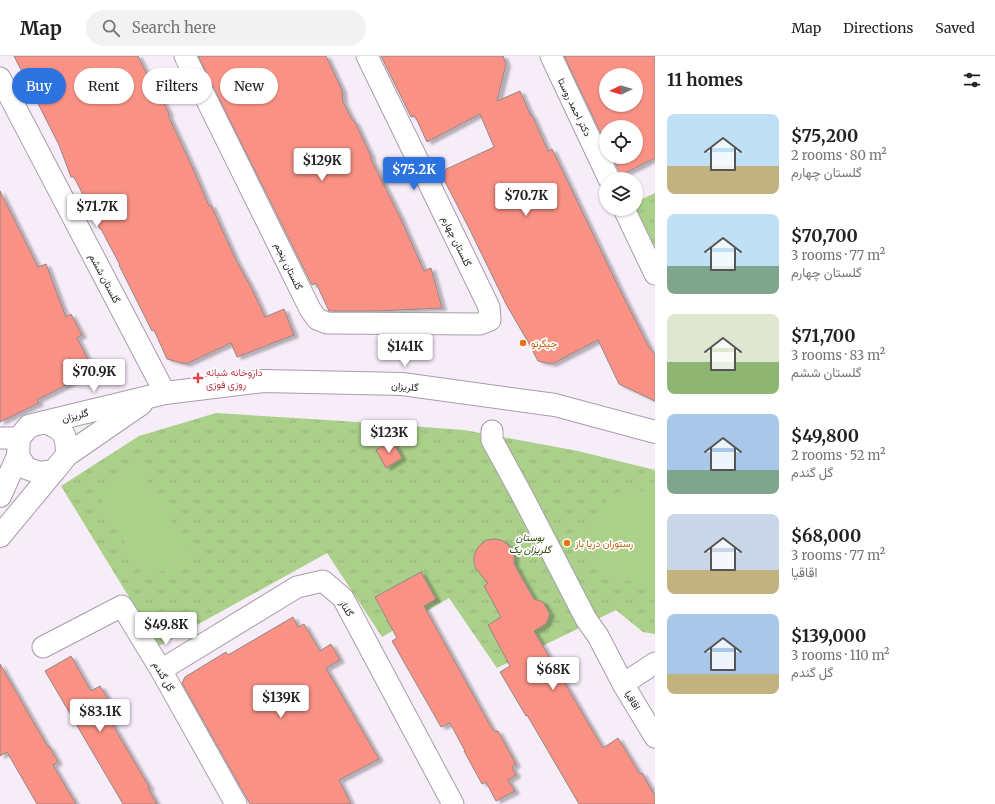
<!DOCTYPE html>
<meta charset="utf-8">
<style>
:root{--surface:#fff;--page:#f2f2f2;--text:#222;--muted:#767676;--line:#e0e0e0;--accent:#2c73e0}
body{margin:0;font-family:Merriweather,Vazirmatn,serif;background:var(--page);color:var(--text);height:100vh;display:flex;flex-direction:column;font-size:15px;white-space:nowrap}
*{box-sizing:border-box;margin:0}
p{font-size:13px;color:var(--muted)}
.icon{flex:none;width:22px;height:22px;fill:none;stroke:currentColor;stroke-width:2;stroke-linecap:round;stroke-linejoin:round}
.map{position:relative;flex:1;overflow:hidden}
.side{display:flex;flex-direction:column;background:var(--surface);width:340px}
.side>*{flex:none}
.hud{position:absolute;left:12px;top:12px;width:380px;height:36px;display:flex;gap:8px}
.needle{width:26px;rotate:265deg}
.tools{position:absolute;left:599px;top:12px;display:grid;gap:8px}
.tools a{display:grid;place-items:center;width:44px;height:44px;border-radius:50%;background:var(--surface);box-shadow:0 1px 3px #0004;font-size:20px}
.price{position:absolute;translate:-50% -34px;padding:0 9px;border-radius:4px;background:#fff;color:#222;font-size:13px;line-height:26px;filter:drop-shadow(0 1px 2px #0008)}
.price::after{content:'';position:absolute;left:50%;top:24px;width:12px;height:9px;margin-left:-6px;background:inherit;clip-path:polygon(0 0,100% 0,50% 100%)}
.price.current{background:var(--accent);color:#fff}
ul{padding:0;list-style:none}
li{display:flex;align-items:center;gap:12px;height:100px;padding:0 12px}
li span{display:grid;place-items:center;flex:none;width:112px;height:80px;border-radius:8px;color:#555}
li>.icon{margin-inline-start:auto}
span .icon{width:48px;height:48px;fill:#fffc;stroke-width:1}
li b{font-size:17px}
h2{display:flex;justify-content:space-between;align-items:center;height:48px;padding:0 12px;font-size:17px}
.pill{padding:0 14px;border-radius:18px;background:var(--surface);box-shadow:0 1px 3px #0004;font-size:14px;line-height:36px}
.pill.current{background:var(--accent);color:#fff}
header{display:flex;align-items:center;gap:24px;box-sizing:border-box;height:56px;padding:0 20px;background:var(--surface);border-bottom:1px solid var(--line)}
header strong{font-size:19px}
nav{display:flex;gap:22px;margin-inline-start:auto;font-size:14px}
.search{width:280px;height:36px;background:var(--page);display:flex;align-items:center;gap:10px;box-sizing:border-box;padding:0 14px;border-radius:22px;color:var(--muted);font-size:15px}
main{display:flex;flex:1;min-height:0}
.map>svg:first-child{display:block}
.park{fill:url(#park-tufts)}
.pitch{fill:#abd08a}
.building{fill:#fa9185;stroke:#968683;fill-rule:evenodd;filter:url(#shadow)}
.lines{fill:none;stroke-linecap:round;stroke-linejoin:round}
.street-casing{stroke:#a79da9;stroke-width:23}
.secondary-casing{stroke:#a79da9;stroke-width:24}
.street{stroke:#fff;stroke-width:21}
.secondary{stroke:#fff;stroke-width:22}
.food-dot{fill:#e8710a;stroke:#fefefe;stroke-width:1.5}
.health-dot{fill:#e0444e;stroke:#fefefe;stroke-width:1.5}
.labels{text-anchor:middle;stroke-width:3.5;stroke-linejoin:round;paint-order:stroke}
.street-label{font-size:10px;fill:#1d191e;stroke:#fefefe}
.food-label{font-size:10px;fill:#c56008;stroke:#fefefe;text-anchor:start}
.health-label{font-size:10px;fill:#be3a42;stroke:#fefefe;text-anchor:start}
.park-label{font-size:10px;font-style:italic;fill:#264200;stroke:#fefefe}
</style>
<header>
<strong>Map</strong>
<div class="search"><svg class="icon" aria-label="search" viewBox="0 0 24 24"><circle cx="10" cy="10" r="6"/><path d="M15 15l6 6"/></svg>Search here</div>
<nav><a>Map</a><a>Directions</a><a>Saved</a></nav>
</header>
<main>
<div class="map">
<svg width="655" height="748" viewBox="0 0 655 748">
<defs>
<pattern id="park-tufts" width="24" height="20" patternUnits="userSpaceOnUse"><rect width="24" height="20" fill="#abd08a"/><path d="M3 7l-1-3M5 7V3M7 7l1-3M15 17l-1-3M17 17v-4M19 17l1-3" fill="none" stroke="#93b277"/></pattern>
<filter id="shadow"><feDropShadow dx="4.5" dy="2.5" stdDeviation="1" flood-color="#0004"/></filter>
</defs>
<rect width="100%" height="100%" fill="#f7edf9"/>
<g class="park">
<polygon points="655,137 655,197 633,153 636,153 636,146"/>
<polygon points="216,357 343,365 464,374 578,395 655,414 655,578 643,576 616,554 497,612 449,542 382,581 327,497 159,590 61,430 139,380"/>
</g>
<g class="pitch">
<polygon points="138,408 190,499 146,524 95,432"/>
<polygon points="634,432 655,439 655,535 607,516 595,503 588,484 593,462 608,443 617,437"/>
</g>
<g class="building">
<polygon points="14,0 138,0 156,37 158,36 169,57 168,59 195,117 209,150 211,149 236,204 252,233 265,261 284,253 294,279 237,301 231,287 186,308 167,303 154,274 152,275 119,209 120,209 101,173 100,173 74,121 71,121 59,89"/>
<polygon points="198,0 326,0 342,34 343,46 353,65 355,66 371,100 371,103 400,161 424,215 431,212 442,252 376,255 329,255 316,227 312,229"/>
<polygon points="381,0 503,0 506,8 497,45 520,35 531,60 532,59 548,95 552,93 621,236 649,291 655,299 655,345 619,328 598,284 552,308 538,305 528,286 506,248 469,172 440,116 494,91 480,58 427,86 415,60 411,61"/>
<path d="M564,0h91v102l-34,17 -9,-18h24v-30h-30v17zM606,19h30v30h-30z"/>
<polygon points="0,135 38,211 46,208 66,261 71,258 82,279 77,282 94,315 37,344 39,347 0,366"/>
<polygon points="392,385 402,402 386,412 376,394"/>
<polygon points="494,483 501,484 507,488 512,493 514,500 514,508 534,543 543,546 550,558 546,568 534,575 603,692 618,682 640,718 642,717 655,740 655,748 579,748 527,659 526,660 500,616 510,610 488,569 501,561 484,530 488,527 476,513 474,507 474,500 477,493 481,488 487,484"/>
<polygon points="421,516 436,543 424,550 490,669 495,676 498,675 516,708 512,711 516,719 508,724 515,735 496,745 486,726 482,728 464,695 465,695 450,667 441,671 392,585 397,582 375,541"/>
<polygon points="293,561 298,571 304,568 320,595 331,588 340,604 326,612 379,703 339,724 351,748 250,748 182,627 185,621 226,596 228,599"/>
<polygon points="71,600 91,635 100,630 109,644 101,649 150,732 148,732 157,748 123,748 45,615"/>
<polygon points="0,608 48,691 49,690 58,706 53,709 76,748 37,748 7,696 0,700"/>
</g>
<g class="lines">
<g class="street-casing">
<g id="street">
<polyline points="185,0 310,253 317,263 327,267 480,268 490,264 489,251 367,0"/>
<polyline points="551,0 609,123"/>
<polyline points="0,22 165,337"/>
<polyline points="624,153 655,218"/>
<polyline points="492,375 492,384 522,439 586,563 598,580 623,628 655,681"/>
<polyline points="0,382 19,382"/>
<polyline points="43,591 122,550 161,614 236,748"/>
<polyline points="161,614 297,531 323,525 343,542 453,748"/>
<polyline points="623,628 655,607"/>
</g>
</g>
<g class="secondary-casing">
<g id="secondary">
<polyline points="45,366 165,337 264,325 402,328 555,349 655,376"/>
<path d="M45,366c19,8 22,12 22,33l-13,16 -14,2 -14,-5 -8,-12 1,-18 10,-12z"/>
<polyline points="67,399 141,348"/>
<polyline points="0,440 18,400"/>
<polyline points="0,480 54,415"/>
</g>
</g>
<use href="#street" class="street"/>
<use href="#secondary" class="secondary"/>
</g>
<g class="food-dot">
<circle cx="523" cy="287" r="4"/>
<circle cx="567" cy="487" r="4"/>
</g>
<path class="health-dot" d="M196 316h4v4h4v4h-4v4h-4v-4h-4v-4h4z"/>
<g class="labels">
<g class="street-label">
<text transform="translate(575 51) rotate(64)" y="4">دکتر احمد روستا</text>
<text transform="translate(457 185) rotate(64)" y="4">گلستان چهارم</text>
<text transform="translate(289 210) rotate(64)" y="4">گلستان پنجم</text>
<text transform="translate(105 222) rotate(62)" y="4">گلستان ششم</text>
<text transform="translate(405 330) rotate(5)" y="4">گلریزان</text>
<text transform="translate(75 359) rotate(-14)" y="4">گلریزان</text>
<text transform="translate(347 552) rotate(59)" y="4">گلناز</text>
<text transform="translate(164 620) rotate(60)" y="4">گل گندم</text>
<text transform="translate(633 644) rotate(59)" y="4">اقاقیا</text>
</g>
<g class="food-label">
<text x="531" y="291">جیگرتو</text>
<text x="575" y="491">رستوران دریا باز</text>
</g>
<g class="health-label">
<text x="206" y="320">داروخانه شبانه<tspan x="206" dy="12">روزی فوزی</tspan></text>
</g>
<g class="park-label">
<text x="530" y="485">بوستان<tspan x="530" dy="12">گلریزان یک</tspan></text>
</g>
</g>
</svg>
<div class="tools">
<a><svg class="needle" viewBox="-14 -14 28 28"><path d="M0-13l5 13h-10z" fill="#e53935"/><path d="M0 13l5-13h-10z" fill="#767676"/></svg></a>
<a><svg class="icon" aria-label="locate" viewBox="0 0 24 24"><circle cx="12" cy="12" r="6"/><path d="M12 2v4M12 18v4M2 12h4M18 12h4"/></svg></a>
<a><svg class="icon" aria-label="layers" viewBox="0 0 24 24"><path d="M12 4l9 5-9 5-9-5zM3 14l9 5 9-5"/></svg></a>
</div>
<b class="price" style="left:322px;top:126px">$129K</b>
<b class="price current" style="left:414px;top:135px">$75.2K</b>
<b class="price" style="left:526px;top:161px">$70.7K</b>
<b class="price" style="left:97px;top:172px">$71.7K</b>
<b class="price" style="left:405px;top:312px">$141K</b>
<b class="price" style="left:94px;top:337px">$70.9K</b>
<b class="price" style="left:389px;top:398px">$123K</b>
<b class="price" style="left:166px;top:590px">$49.8K</b>
<b class="price" style="left:553px;top:635px">$68K</b>
<b class="price" style="left:281px;top:663px">$139K</b>
<b class="price" style="left:100px;top:677px">$83.1K</b>
<div class="hud">
<a class="pill current">Buy</a>
<a class="pill">Rent</a>
<a class="pill">Filters</a>
<a class="pill">New</a>
</div>
</div>
<section class="side">
<h2>11 homes<svg class="icon" aria-label="filters" viewBox="0 0 24 24"><path d="M4 7h16M4 17h16"/><circle cx="9" cy="7" r="2"/><circle cx="15" cy="17" r="2"/></svg></h2>
<ul>
<li><span style="background:linear-gradient(#bfe0f5 65%,#c2b280 0)"><svg class="icon" aria-label="home" viewBox="0 0 24 24"><path d="M3 11l9-7 9 7M6 9v11h12V9"/></svg></span><div><b>$75,200</b><p>2 rooms · 80 m²</p><p>گلستان چهارم</p></div></li>
<li><span style="background:linear-gradient(#bfe0f5 65%,#7fa58c 0)"><svg class="icon" aria-label="home" viewBox="0 0 24 24"><path d="M3 11l9-7 9 7M6 9v11h12V9"/></svg></span><div><b>$70,700</b><p>3 rooms · 77 m²</p><p>گلستان چهارم</p></div></li>
<li><span style="background:linear-gradient(#dfe7d0 60%,#8fb573 0)"><svg class="icon" aria-label="home" viewBox="0 0 24 24"><path d="M3 11l9-7 9 7M6 9v11h12V9"/></svg></span><div><b>$71,700</b><p>3 rooms · 83 m²</p><p>گلستان ششم</p></div></li>
<li><span style="background:linear-gradient(#a9c7e8 70%,#7fa58c 0)"><svg class="icon" aria-label="home" viewBox="0 0 24 24"><path d="M3 11l9-7 9 7M6 9v11h12V9"/></svg></span><div><b>$49,800</b><p>2 rooms · 52 m²</p><p>گل گندم</p></div></li>
<li><span style="background:linear-gradient(#c9d6e8 70%,#c2b280 0)"><svg class="icon" aria-label="home" viewBox="0 0 24 24"><path d="M3 11l9-7 9 7M6 9v11h12V9"/></svg></span><div><b>$68,000</b><p>3 rooms · 77 m²</p><p>اقاقیا</p></div></li>
<li><span style="background:linear-gradient(#a9c7e8 75%,#c2b280 0)"><svg class="icon" aria-label="home" viewBox="0 0 24 24"><path d="M3 11l9-7 9 7M6 9v11h12V9"/></svg></span><div><b>$139,000</b><p>3 rooms · 110 m²</p><p>گل گندم</p></div></li>
</ul>
</section>
</main>
